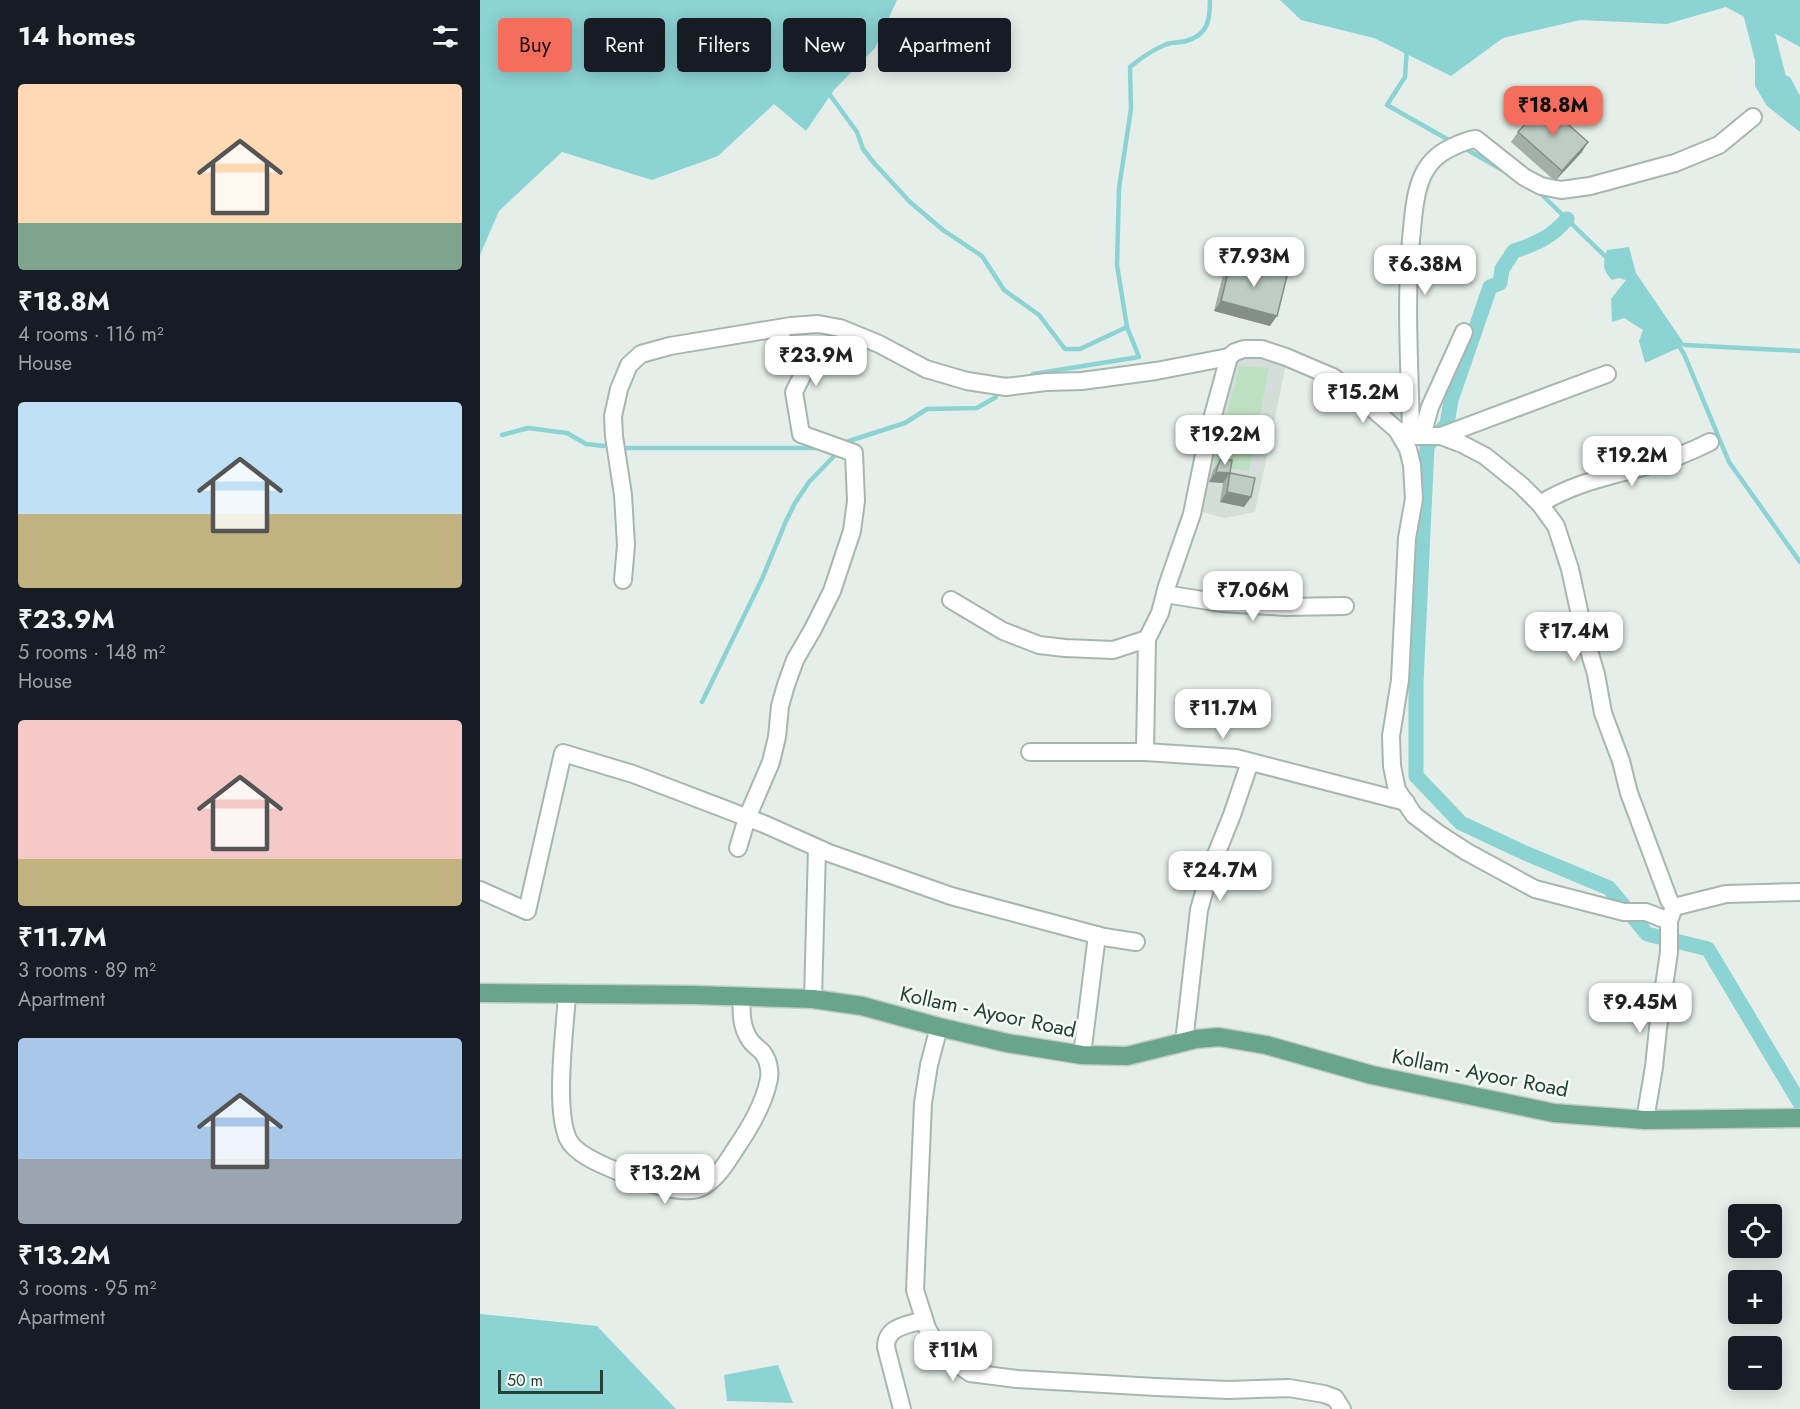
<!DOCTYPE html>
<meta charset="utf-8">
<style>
:root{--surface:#171b24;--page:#242831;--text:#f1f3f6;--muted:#9ea1a6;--accent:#f56d5d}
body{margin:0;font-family:Jost,sans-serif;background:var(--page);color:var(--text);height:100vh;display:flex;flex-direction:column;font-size:22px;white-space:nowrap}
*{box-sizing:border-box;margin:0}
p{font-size:20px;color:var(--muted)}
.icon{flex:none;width:33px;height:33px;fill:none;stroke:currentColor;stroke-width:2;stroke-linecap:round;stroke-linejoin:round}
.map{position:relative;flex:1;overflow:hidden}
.details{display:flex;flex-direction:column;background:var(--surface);width:480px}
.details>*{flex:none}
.banner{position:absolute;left:18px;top:18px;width:570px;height:54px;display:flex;gap:12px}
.tools{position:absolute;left:1248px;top:1204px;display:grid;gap:12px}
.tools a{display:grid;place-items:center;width:54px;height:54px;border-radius:6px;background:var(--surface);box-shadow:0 3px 15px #0003;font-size:30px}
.scale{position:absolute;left:18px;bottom:15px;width:105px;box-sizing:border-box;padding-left:6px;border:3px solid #234135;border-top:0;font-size:16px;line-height:21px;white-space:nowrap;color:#234135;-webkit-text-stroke:4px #f6faf7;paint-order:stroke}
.price{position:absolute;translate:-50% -51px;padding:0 14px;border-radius:12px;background:#fff;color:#222;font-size:20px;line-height:39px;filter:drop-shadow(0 2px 3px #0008)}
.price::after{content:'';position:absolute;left:50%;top:36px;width:18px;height:14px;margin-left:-9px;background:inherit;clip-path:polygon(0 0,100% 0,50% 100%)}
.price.active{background:var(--accent);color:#111}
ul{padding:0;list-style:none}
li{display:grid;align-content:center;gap:12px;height:318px;padding:0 18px}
li span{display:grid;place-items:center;height:186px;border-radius:6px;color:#555}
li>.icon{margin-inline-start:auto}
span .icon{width:108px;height:108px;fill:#fffc;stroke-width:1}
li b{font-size:26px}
h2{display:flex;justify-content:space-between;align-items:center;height:72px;padding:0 18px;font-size:26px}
.pill{padding:0 21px;border-radius:6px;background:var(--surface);box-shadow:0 3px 15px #0003;font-size:21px;line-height:54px}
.pill.active{background:var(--accent);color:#111}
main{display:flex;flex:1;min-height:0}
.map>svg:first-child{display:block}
.built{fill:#d3ded8}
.green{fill:#bee0c2}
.water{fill:#8cd3d4}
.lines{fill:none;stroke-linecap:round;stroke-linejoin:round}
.stream{stroke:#8cd3d4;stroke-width:4.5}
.canal{stroke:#8cd3d4;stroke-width:15}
.river{stroke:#8cd3d4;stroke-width:26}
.minor-casing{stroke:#a7b7af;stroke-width:20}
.major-casing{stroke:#c1cac6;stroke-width:21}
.minor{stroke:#fff;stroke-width:16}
.major{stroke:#69a58d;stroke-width:18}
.wall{fill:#a3afa9}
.shaded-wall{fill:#848f89}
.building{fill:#bdccc4;stroke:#848f89;stroke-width:1.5}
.labels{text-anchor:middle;stroke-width:5;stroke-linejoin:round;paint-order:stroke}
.street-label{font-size:21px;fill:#234135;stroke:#f6faf7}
</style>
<main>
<section class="details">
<h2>14 homes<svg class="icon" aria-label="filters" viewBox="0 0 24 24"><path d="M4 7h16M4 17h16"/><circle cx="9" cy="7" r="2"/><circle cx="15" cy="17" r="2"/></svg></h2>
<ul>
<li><span style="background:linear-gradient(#ffd9b3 75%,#7fa58c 0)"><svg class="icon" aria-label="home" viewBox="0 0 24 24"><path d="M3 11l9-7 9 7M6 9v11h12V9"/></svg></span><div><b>₹18.8M</b><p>4 rooms · 116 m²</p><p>House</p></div></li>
<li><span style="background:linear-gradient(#bfe0f5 60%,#c2b280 0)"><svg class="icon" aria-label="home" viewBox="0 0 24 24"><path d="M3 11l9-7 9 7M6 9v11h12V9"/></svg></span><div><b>₹23.9M</b><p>5 rooms · 148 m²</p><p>House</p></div></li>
<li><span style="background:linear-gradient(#f6c9c9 75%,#c2b280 0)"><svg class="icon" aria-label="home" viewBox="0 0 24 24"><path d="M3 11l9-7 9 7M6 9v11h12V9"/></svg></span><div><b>₹11.7M</b><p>3 rooms · 89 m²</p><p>Apartment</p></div></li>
<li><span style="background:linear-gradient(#a9c7e8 65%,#9aa5b1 0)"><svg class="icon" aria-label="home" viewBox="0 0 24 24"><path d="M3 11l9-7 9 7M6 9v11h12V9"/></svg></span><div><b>₹13.2M</b><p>3 rooms · 95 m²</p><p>Apartment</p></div></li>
</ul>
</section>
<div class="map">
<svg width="1320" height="1409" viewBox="0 0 1320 1409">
<rect width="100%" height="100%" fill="#e5eee9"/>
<polygon class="built" points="770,357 794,360 806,364 775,512 745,518 718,511 735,428 756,360"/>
<polygon class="green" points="760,366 789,368 769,471 733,466"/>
<g class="water">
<polygon points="0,0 417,0 395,48 354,90 326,131 294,104 238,156 172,180 82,152 19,211 0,255"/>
<polygon points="800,0 1320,0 1320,47 1246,7 1187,24 1100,20 1023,38 971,76 894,38 821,20"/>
<polygon points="1275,62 1310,77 1320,96 1320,132 1287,106 1275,86"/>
<path d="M1149,247l7,26 49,72 -40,18 -6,-22 4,-11 -19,-12 -12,4 -1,-23 15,-19 -7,-2 -7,2c-10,-11 -9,-16 -5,-30z"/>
<polygon points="0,1314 117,1326 196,1409 0,1409"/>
<polygon points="298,1365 313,1403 247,1401 244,1375"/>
</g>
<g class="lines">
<g class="stream">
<polyline points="927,48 925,77 907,105 974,143"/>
<polyline points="350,95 377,132 383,149 394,163 430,202 463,230 502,256 524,290 559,315 585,349 600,349 647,327"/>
<polyline points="984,148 1026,172"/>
<polyline points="1059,192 1128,259"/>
<polyline points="1197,343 1204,354 1249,462 1320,562"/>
<polyline points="1205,345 1320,351"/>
<path d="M553,374l106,-17 -12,-30 -10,-62 2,-77 12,-79 -1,-42c11,-9 24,-18 37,-23 6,-2 13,-1 19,-3 22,-6 24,-21 24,-41"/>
<polyline points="22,435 48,428 87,433 106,444 124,446"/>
<polyline points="365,445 369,441 425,423 447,409 497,408 516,397"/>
<polyline points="147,448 339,448"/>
<polyline points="222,702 282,579 306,521 315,503 329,482 359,451"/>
</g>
<path class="canal" d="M1087,219c-15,18 -32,25 -53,32l-12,18 -2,14 -10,4 -39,113 -4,24 -20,22 -11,237v93l45,47 64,30 84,35 38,46 61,15 92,154"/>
<polyline class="river" points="1273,0 1295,86 1320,115"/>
<g class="minor-casing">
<g id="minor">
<polyline points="921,431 937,436 961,436 982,444 1005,456 1041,485 1060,504 1076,526 1090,569 1104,634 1116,674 1123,713 1141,761 1149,793 1189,900 1194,907"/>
<path d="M931,434c-1,-65 -6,-129 0,-194 2,-20 3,-44 11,-63 8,-18 20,-26 37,-33 6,-2 11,-5 17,-5l48,38 17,9 20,4 29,-4 85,-23 44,-18 34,-28"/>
<polyline points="942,436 950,407 984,332"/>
<polyline points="961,436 1127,374"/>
<path d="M1060,504c37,-23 73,-28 114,-40 19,-5 38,-13 56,-22"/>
<polyline points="143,580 146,545 143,495 134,436 133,416 139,389 149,365 161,354 190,346 311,326 338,324 360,328 399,344 446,369 487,381 526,387 566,382 602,381 676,371 749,357"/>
<polyline points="685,594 741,603 805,607 865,606"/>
<polyline points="471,600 523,631 559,645 585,648 633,650 667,639 680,613 687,586 712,514 729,430 749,357 755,352 764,349 782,349 806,357 853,377 877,395 917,430 928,449 932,465 934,499 927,538 920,680 911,736 912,766 917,790 934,815 959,834 987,852 1055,889 1144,912 1166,912 1189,921"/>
<polyline points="550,752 665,752 756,758 926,802"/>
<polyline points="665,752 667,639"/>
<polyline points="258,848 267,818 291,762 297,737 300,706 306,685 315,660 333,629 352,591 372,531 376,501 374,453 321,434 314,392 326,368 294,329"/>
<polyline points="0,890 47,911 83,753 153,774 284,824 349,853 471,896 624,937 656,942"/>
<path d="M87,994c-2,36 -13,114 1,145 7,15 34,26 49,32 20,8 67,28 87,15 14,-9 23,-24 32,-38 13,-19 27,-42 32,-65 3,-9 1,-22 -5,-30 -4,-5 -10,-8 -13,-13 -9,-13 -9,-28 -8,-44"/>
<polyline points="333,999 337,848"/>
<polyline points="459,1027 449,1065 443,1103 435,1290 447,1328 461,1352 490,1373 537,1379 676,1387 748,1390 809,1388 844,1394 855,1398 862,1409"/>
<polyline points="704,1042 719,910 731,867 752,815 770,762"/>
<polyline points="602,1055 617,935"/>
<polyline points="1165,1120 1174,1067 1178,1028 1189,952 1189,921 1194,907 1246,894 1320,892"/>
<path d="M422,1409l-16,-62c0,-21 22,-22 38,-27"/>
</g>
</g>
<g class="major-casing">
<polyline id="major" points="0,993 214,995 333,999 382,1006 459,1027 527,1043 602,1055 647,1056 716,1039 739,1037 786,1045 892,1075 1074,1113 1165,1120 1320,1118"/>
</g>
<use href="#minor" class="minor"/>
<use href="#major" class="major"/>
</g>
<g class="wall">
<polygon points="1038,132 1102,152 1075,181 1031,142"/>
<polygon points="751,261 790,326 734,311 744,271"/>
<polygon points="740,460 750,473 771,497 764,507 740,502 743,483 729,482 733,470"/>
</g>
<g class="shaded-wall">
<polygon points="1108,142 1102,152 1075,181 1082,171"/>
<polygon points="741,301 797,316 790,326 734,311"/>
<polygon points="736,472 750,473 743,483 729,482"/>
<polygon points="747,492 771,497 764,507 740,502"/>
</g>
<g class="building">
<polygon points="1064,103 1108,142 1082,171 1038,132"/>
<polygon points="751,261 807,276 797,316 741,301"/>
<polygon points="740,460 752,460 750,473 736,472"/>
<polygon points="750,473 775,478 771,497 747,492"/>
</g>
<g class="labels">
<g class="street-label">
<text transform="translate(508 1012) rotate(12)" y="7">Kollam - Ayoor Road</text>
<text transform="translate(1000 1073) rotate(11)" y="7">Kollam - Ayoor Road</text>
</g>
</g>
</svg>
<div class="tools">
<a><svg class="icon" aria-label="locate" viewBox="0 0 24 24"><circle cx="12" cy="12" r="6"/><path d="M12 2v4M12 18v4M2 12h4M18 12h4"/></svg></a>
<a>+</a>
<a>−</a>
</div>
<div class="scale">50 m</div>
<b class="price active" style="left:1073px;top:137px">₹18.8M</b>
<b class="price" style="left:774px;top:288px">₹7.93M</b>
<b class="price" style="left:945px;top:296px">₹6.38M</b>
<b class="price" style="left:336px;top:387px">₹23.9M</b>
<b class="price" style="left:883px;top:424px">₹15.2M</b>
<b class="price" style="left:745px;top:466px">₹19.2M</b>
<b class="price" style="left:1152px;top:487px">₹19.2M</b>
<b class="price" style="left:773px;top:622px">₹7.06M</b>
<b class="price" style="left:1094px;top:663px">₹17.4M</b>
<b class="price" style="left:743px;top:740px">₹11.7M</b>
<b class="price" style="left:740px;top:902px">₹24.7M</b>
<b class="price" style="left:1160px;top:1034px">₹9.45M</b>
<b class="price" style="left:185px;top:1205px">₹13.2M</b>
<b class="price" style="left:473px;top:1382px">₹11M</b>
<div class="banner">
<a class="pill active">Buy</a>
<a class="pill">Rent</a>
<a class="pill">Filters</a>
<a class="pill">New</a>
<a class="pill">Apartment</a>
</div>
</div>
</main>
